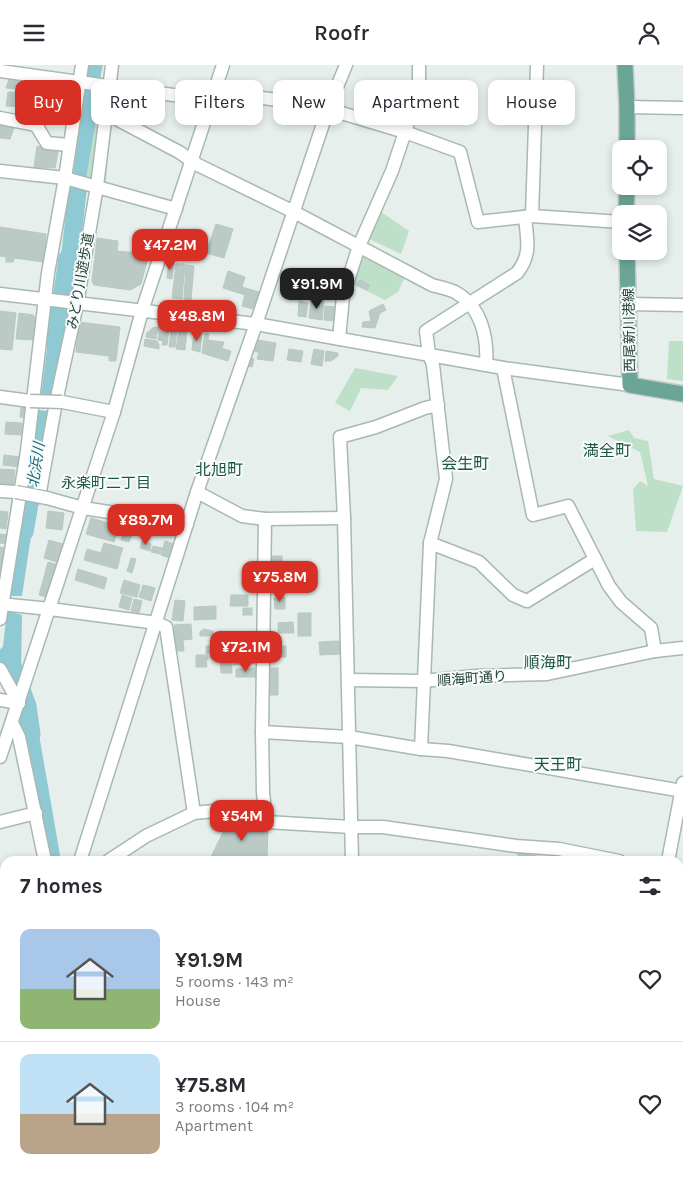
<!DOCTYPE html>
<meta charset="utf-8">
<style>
:root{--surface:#fff;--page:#f7f7f7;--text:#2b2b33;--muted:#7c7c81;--line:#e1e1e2;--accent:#d93025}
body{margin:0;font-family:Karla,"Noto Sans JP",sans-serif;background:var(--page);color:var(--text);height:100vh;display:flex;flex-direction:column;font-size:19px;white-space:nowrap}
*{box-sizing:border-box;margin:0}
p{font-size:16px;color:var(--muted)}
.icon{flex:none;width:28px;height:28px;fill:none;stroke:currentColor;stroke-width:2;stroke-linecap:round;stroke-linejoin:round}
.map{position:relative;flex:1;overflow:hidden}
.sheet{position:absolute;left:0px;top:791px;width:684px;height:321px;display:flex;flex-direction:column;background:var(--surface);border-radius:15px 15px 0 0;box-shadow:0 2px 8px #0003}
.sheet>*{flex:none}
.banner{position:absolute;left:15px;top:15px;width:654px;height:45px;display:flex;gap:10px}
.fabs{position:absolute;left:612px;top:75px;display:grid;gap:10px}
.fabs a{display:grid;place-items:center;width:55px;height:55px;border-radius:10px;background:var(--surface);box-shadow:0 2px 8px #0003;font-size:25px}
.price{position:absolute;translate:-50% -42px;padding:0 11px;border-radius:10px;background:var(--accent);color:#fff;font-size:16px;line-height:32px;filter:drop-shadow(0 1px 2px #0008)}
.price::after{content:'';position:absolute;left:50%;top:30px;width:15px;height:11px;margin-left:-8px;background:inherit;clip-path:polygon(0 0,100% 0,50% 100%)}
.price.on{background:#222;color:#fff}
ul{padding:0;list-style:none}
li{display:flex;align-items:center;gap:15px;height:125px;padding:0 20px}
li+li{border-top:1px solid var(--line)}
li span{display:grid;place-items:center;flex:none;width:140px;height:100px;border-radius:10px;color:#555}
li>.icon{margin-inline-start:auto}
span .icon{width:60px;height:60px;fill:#fffc;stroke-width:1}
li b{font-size:21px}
h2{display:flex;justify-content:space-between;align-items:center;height:60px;padding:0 20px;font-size:21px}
.tag{padding:0 18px;border-radius:10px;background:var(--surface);box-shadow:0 2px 8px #0003;font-size:18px;line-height:45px}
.tag.on{background:var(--accent);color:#fff}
header{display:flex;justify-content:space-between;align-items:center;height:65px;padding:0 20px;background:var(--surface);font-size:22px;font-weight:600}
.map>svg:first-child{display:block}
.green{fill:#bfe0c8}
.water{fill:#8ec9d4}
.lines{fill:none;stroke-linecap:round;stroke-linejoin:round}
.stream{stroke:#8ec9d4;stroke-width:3}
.river{stroke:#8ec9d4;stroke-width:19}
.building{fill:#bbcac4;stroke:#b8c9c2}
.minor-casing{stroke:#a8b8b2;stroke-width:15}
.major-casing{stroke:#c2cac8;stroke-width:18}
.minor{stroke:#fff;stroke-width:12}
.major{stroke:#6aa596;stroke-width:15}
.minor-bridge-casing{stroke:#a8b8b2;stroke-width:15;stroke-linecap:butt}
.minor-bridge{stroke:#fff;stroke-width:12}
.labels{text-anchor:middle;stroke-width:4;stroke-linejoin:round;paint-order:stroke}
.street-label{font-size:14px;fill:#24423a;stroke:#f7fbf9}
.water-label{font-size:15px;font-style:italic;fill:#1c6f80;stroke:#f7fbf9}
.neighbourhood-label{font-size:15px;fill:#1f5548;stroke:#f7fbf9}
.quarter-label{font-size:16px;fill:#1f5548;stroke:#f7fbf9}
</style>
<header><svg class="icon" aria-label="menu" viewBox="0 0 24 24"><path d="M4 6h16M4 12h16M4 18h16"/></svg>Roofr<svg class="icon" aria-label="person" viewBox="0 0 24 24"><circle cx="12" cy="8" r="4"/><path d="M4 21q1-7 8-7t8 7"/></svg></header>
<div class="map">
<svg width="683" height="1112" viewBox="0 0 683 1112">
<rect width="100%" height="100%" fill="#e6efeb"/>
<g class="green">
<polygon points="102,21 121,24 110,63 106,116 86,114"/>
<polygon points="381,147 409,166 401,189 369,174"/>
<polygon points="361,186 406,209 398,227 385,235 352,219"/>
<polygon points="669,276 683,276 683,316 667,314"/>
<polygon points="355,303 398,311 388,325 361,323 350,346 335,338"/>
<polygon points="629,365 634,373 648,376 654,414 683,421 667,467 636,466 633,424 640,416 648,421 640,387 608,371"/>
</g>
<g class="water">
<polygon points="88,0 103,0 100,14 86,12"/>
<polygon points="85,21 102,21 86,114 73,110"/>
<polygon points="69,120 87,124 76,217 58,219"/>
<polygon points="51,251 69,253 51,332 41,332"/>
<polygon points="38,345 48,346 36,429 28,427"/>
<polygon points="22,442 35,444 22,531 9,531"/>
<polygon points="7,546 22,550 21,608 13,624 2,590"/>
<polygon points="33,635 61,796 51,796 23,654"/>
<polygon points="5,1037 5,1073 1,1089 0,1057"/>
</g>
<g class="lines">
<polyline class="stream" points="14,1112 15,1108"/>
<g class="river">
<polyline points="56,277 68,193"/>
<polyline points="24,467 34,411"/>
<polyline points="8,590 27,641 31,669"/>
</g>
</g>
<g class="building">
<polygon points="10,11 19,12 18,24 6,23"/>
<polygon points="8,27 28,28 26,42 6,41"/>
<polygon points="0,58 15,60 10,74 0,73"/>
<polygon points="37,81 58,87 55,103 34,102"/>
<polygon points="216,159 233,164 224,193 206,188"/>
<polygon points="0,162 46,169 44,197 14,193 13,197 6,197 6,192 0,191"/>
<polygon points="97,173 118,176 117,186 149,189 141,219 130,225 94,220 92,216"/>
<polygon points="169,198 174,199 172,214 167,213"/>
<polygon points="176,199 185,199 182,234 172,233"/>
<polygon points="186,200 194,201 191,235 184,234"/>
<polygon points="228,206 245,212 242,222 259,227 253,244 242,241 245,230 223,223"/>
<polygon points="360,215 370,220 367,225 357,220"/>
<polygon points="311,235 324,236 322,255 309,253"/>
<polygon points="299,236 308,238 306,252 298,251"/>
<polygon points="383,239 386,245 380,248 375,263 362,262 363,257 371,256 369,246"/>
<polygon points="325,241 336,242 335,256 324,255"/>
<polygon points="0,246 16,248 12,285 0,284"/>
<polygon points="19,248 33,250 38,257 35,275 16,274"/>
<polygon points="79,257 120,262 116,296 109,296 109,291 76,287"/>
<polygon points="154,262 169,264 167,280 162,280 163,276 158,275 159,268 149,266"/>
<polygon points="171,264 177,265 175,282 169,282"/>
<polygon points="179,265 187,266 185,285 176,284"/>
<polygon points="147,267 157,268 156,274 146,272"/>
<polygon points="194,267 202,268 200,287 192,285"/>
<polygon points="205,268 209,269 208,275 224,277 222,283 210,280 208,290 202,288"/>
<polygon points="145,274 157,276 159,280 159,284 144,281"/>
<polygon points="257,275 276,278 273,296 257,294 259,287 255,287"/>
<polygon points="210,280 231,286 228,296 208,290"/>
<polygon points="289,284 303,286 301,297 287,295"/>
<polygon points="314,284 324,286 322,301 311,299"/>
<polygon points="326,286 338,288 338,291 331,296 325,296"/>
<polygon points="249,292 254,294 252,302 246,300"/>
<polygon points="21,342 28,343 27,353 20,352"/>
<polygon points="6,357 22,358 21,370 5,369"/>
<polygon points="4,390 21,392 20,402 3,400"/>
<polygon points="0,404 15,405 13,424 0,423"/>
<polygon points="0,446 8,447 6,464 0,463"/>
<polygon points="48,446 64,448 62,465 46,463"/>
<polygon points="91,453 119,461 114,477 86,469"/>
<polygon points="125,463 133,466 129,477 121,475"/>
<polygon points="0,469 10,470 9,479 0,478"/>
<polygon points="49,475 66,480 60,498 44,493"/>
<polygon points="142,476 151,479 150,486 140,483"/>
<polygon points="165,476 174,479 170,493 161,490"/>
<polygon points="104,478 123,483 120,492 101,487"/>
<polygon points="153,481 162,483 160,489 151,487"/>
<polygon points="0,482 8,483 5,505 0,504"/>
<polygon points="87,484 120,493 117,504 84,495"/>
<polygon points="267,491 282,491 282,503 267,502"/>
<polygon points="131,493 136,494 132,508 127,506"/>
<polygon points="48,497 59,500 50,533 39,530"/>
<polygon points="78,504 107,513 104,524 75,515"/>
<polygon points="124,515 140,520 137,532 120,528"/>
<polygon points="143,520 155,523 151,536 139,532"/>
<polygon points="122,530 132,533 129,545 119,542"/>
<polygon points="231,530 248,530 248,541 230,541"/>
<polygon points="285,532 285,544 275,544 274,533"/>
<polygon points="134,534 142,536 139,548 131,546"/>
<polygon points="175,535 185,536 183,556 172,555"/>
<polygon points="216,541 216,554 194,555 194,542"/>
<rect x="243" y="543" width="9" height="7"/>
<rect x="298" y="548" width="13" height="23"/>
<polygon points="293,557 294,568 278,568 278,558"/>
<polygon points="191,559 192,574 183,575 184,586 176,586 174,560"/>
<polygon points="203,564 213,566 213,571 200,571 200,566 203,566"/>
<polygon points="339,576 340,589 320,590 319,577"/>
<polygon points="227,578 227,584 231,584 232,608 221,608 220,593 210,593 210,588 206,589 206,581 218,581 218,579"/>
<polygon points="286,581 286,592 268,593 267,582"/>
<polygon points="254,587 255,598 233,600 233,589"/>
<polygon points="196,590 208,590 208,595 206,595 207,602 196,602"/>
<polygon points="255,603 256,612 236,612 236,604"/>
<polygon points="265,603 278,603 278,630 266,630"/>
<polygon points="248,751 268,764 267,796 209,796 230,753"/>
<polygon points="518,788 569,796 518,796"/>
</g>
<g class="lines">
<g class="minor-casing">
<g id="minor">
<polyline points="0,6 202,34 222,28 294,37 328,44 405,67 460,87 478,157 532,151 621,157"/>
<polyline points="627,42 683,43"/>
<path d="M107,49l72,38 19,13 96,47 138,73c7,2 16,4 23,7 26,14 33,45 31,73"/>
<polyline points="0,53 36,60 47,78 69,80"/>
<polyline points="36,60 51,44 75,48"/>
<polyline points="0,106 65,113 176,144"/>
<polyline points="532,151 537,0"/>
<polyline points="0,229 256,259 503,303 630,320"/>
<polyline points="629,239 683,240"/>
<polyline points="339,274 343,231 359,181 392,106 405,67 419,20 419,0"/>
<polyline points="503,303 533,450 568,441 609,521 621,537 651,563 655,586"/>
<polyline points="0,332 30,336"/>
<polyline points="62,337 114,347"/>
<polyline points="0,426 16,427"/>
<polyline points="197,427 242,451 265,454 262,667 263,727 266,757"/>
<polyline points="39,432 56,337 77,239 97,121 112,0"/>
<polyline points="47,433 83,443 187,459"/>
<polyline points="265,454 344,453"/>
<polyline points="430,478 479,497 513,530 527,536 595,494"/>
<polyline points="0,539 50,544 157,558 166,562 194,748"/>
<polyline points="0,554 27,386 48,208 65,113 82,0"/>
<polyline points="0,604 19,638"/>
<polyline points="348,615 423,616 476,611 547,609 655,586 683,583"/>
<polyline points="0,635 19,638"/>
<polyline points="12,658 19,672 45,796"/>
<polyline points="262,667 349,672 421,684 448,686 683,726"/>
<path d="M421,684l9,-206 16,-64 -13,-114 -4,-11 -3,-23 91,-58c15,-19 10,-33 8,-56"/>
<polyline points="0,692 114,347 142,246 223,0"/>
<polyline points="0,757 36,748"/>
<polyline points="80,796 197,427 256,259 328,44 346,0"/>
<polyline points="108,796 146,771 194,748 245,743 258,749 266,757 351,762 383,762 516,781 559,784 619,796"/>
<polyline points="352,796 344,453 340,372 376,362 425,343 438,340"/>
<polyline points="668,796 683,718"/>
<polyline points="0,861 5,860"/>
<polyline points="679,920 683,921"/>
<polyline points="0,1104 5,1086"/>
<polyline points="35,1108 48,1112"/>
<polyline points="167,1108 168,1112"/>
<polyline points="330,1108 330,1112"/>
<polyline points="384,1108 385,1112"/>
<polyline points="432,1108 432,1112"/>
<polyline points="559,1112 560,1108"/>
<polyline points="613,1112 613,1108"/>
<polyline points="642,1112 642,1109 656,1112"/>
</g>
</g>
<g class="major-casing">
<g id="major">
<polyline points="625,0 627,42 627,84"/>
<polyline points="626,149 627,121"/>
<polyline points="627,186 630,320 683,329"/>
</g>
</g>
<use href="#minor" class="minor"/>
<use href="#major" class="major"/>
<g class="minor-bridge-casing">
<g id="minor-bridge">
<polyline points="30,336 62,337"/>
<polyline points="16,427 47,433"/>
</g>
</g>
<use href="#minor-bridge" class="minor-bridge"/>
</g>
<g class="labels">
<g class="street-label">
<text transform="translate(80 216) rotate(-80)" y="5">みどり川遊歩道</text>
<text transform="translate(629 265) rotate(-91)" y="5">西尾新川港線</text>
<text transform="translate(472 613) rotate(-4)" y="5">順海町通り</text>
</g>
<g class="water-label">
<text transform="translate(36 400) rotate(-81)" y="5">北浜川</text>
</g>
<g class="neighbourhood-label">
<text x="106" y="423">永楽町二丁目</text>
</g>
<g class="quarter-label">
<text x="607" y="391">満全町</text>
<text x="465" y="404">会生町</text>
<text x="219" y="410">北旭町</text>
<text x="548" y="603">順海町</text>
<text x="558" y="705">天王町</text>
</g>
</g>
</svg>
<div class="fabs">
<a><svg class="icon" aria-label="locate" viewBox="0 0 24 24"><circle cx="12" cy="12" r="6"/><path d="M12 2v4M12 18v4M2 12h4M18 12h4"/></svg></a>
<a><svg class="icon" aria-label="layers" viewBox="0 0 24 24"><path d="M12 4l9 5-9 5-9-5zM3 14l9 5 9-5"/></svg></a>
</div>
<b class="price" style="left:170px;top:206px">¥47.2M</b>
<b class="price on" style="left:317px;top:245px">¥91.9M</b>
<b class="price" style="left:197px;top:277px">¥48.8M</b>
<b class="price" style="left:146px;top:481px">¥89.7M</b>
<b class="price" style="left:280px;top:538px">¥75.8M</b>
<b class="price" style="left:246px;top:608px">¥72.1M</b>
<b class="price" style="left:242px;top:777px">¥54M</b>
<div class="banner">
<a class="tag on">Buy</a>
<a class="tag">Rent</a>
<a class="tag">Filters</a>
<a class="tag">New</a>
<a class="tag">Apartment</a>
<a class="tag">House</a>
</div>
<section class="sheet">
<h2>7 homes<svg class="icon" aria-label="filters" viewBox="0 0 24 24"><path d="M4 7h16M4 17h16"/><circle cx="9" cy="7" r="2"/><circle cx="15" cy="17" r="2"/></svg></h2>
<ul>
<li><span style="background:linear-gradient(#a9c7e8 60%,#8fb573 0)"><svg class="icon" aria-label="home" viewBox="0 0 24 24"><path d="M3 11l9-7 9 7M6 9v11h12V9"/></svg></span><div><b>¥91.9M</b><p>5 rooms · 143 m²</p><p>House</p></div><svg class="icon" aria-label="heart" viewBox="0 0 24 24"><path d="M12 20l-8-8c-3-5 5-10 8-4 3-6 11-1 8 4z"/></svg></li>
<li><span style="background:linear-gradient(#bfe0f5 60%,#b9a48a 0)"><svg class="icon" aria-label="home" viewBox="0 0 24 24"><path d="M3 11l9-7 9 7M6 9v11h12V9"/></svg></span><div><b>¥75.8M</b><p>3 rooms · 104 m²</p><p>Apartment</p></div><svg class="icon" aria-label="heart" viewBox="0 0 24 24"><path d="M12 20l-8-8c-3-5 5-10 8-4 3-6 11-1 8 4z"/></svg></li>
</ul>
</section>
</div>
